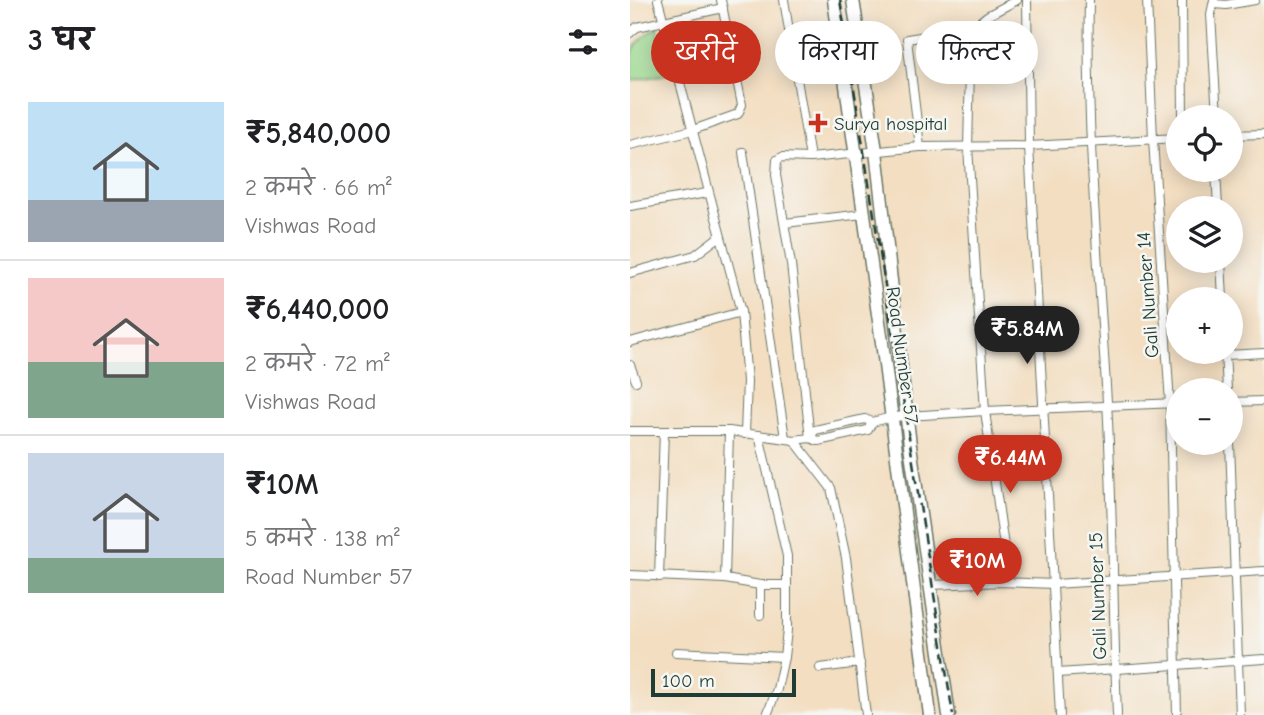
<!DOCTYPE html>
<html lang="hi">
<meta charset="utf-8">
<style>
:root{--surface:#fff;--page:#f2f2f2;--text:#202124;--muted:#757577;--line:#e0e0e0;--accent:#c8321e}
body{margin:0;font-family:"Comic Neue","Playpen Sans Deva",sans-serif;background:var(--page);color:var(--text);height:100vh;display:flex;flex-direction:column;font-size:26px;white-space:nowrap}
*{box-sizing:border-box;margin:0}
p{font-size:23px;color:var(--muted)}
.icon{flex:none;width:38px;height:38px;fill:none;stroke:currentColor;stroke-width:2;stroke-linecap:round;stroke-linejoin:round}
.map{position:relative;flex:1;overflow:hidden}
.details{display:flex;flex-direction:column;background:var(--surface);width:630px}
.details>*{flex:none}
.guide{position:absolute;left:21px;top:21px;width:508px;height:63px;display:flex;gap:14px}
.controls{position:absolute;left:536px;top:105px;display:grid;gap:14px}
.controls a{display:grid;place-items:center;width:77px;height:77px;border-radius:50%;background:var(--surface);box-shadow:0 4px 18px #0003;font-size:35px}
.scale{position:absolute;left:21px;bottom:18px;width:145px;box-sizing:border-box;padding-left:7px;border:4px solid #1f3d34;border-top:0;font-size:19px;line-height:24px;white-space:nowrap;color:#1f3d34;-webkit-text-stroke:5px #f6f6f2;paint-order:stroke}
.price{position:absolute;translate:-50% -60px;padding:0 16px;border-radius:24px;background:var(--accent);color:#fff;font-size:23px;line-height:46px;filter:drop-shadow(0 2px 4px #0008)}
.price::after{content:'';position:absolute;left:50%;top:42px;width:21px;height:16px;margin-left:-10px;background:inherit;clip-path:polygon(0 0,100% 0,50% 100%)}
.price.selected{background:#222;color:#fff}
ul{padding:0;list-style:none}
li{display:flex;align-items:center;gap:21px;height:175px;padding:0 28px}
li+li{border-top:2px solid var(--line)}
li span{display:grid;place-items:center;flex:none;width:196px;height:140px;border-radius:0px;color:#555}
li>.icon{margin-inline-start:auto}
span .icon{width:84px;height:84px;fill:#fffc;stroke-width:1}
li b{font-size:30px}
h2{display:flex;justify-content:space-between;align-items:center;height:84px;padding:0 28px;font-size:30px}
.pill{padding:0 24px;border-radius:32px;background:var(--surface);box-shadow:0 4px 18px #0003;font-size:24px;line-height:63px}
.pill.selected{background:var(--accent);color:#fff}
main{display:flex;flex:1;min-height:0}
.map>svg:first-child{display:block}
.green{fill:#99d78c;stroke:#5c8a60;stroke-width:2}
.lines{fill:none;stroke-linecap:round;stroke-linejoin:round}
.street-casing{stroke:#697565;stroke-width:10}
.primary-casing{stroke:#697565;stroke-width:15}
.street{stroke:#fff;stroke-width:8}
.primary{stroke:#fff;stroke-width:12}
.rail{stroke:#1f3d34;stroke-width:2.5;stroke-dasharray:10 5;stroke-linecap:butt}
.poi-dot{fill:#c8321e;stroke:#f6f6f2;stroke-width:2.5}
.labels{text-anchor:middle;stroke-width:5;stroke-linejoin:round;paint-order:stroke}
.poi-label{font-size:19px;fill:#1f3d34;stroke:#f6f6f2;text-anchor:start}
.street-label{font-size:19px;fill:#1f3d34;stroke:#f6f6f2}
</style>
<main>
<section class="details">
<h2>3 घर<svg class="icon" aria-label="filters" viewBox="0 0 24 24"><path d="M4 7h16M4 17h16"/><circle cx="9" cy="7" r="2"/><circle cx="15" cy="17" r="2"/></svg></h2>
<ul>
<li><span style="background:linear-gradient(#bfe0f5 70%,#9aa5b1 0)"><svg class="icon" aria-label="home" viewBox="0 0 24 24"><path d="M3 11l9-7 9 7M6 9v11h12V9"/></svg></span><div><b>₹5,840,000</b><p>2 कमरे · 66 m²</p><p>Vishwas Road</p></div></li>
<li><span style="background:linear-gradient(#f6c9c9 60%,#7fa58c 0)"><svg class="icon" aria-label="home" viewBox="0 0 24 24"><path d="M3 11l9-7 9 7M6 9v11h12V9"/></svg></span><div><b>₹6,440,000</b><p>2 कमरे · 72 m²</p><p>Vishwas Road</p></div></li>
<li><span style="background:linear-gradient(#c9d6e8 75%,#7fa58c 0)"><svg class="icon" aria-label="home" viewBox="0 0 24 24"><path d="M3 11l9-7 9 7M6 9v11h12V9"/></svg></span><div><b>₹10M</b><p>5 कमरे · 138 m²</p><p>Road Number 57</p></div></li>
</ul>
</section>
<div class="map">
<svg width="634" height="715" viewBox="0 0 634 715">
<rect width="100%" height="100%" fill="#f6f6f2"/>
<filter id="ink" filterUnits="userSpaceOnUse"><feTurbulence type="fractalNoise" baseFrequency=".0143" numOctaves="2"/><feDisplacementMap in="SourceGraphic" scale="14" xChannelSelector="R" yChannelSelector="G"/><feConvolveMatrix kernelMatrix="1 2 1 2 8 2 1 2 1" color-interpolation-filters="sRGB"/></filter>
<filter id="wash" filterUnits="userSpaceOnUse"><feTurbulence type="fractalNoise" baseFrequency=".00686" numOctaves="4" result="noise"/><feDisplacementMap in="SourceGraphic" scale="28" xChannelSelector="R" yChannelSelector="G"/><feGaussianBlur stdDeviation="1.57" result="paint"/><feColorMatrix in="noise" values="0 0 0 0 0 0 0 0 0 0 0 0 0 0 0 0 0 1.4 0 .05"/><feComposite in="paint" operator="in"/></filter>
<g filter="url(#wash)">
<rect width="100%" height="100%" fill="#f3dec1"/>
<path class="green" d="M27,27l10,47 -37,7c0,-30 1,-37 27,-54z"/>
</g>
<g filter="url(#ink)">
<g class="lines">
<g class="street-casing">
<g id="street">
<polyline points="28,0 111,312 117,381 115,434"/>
<polyline points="154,0 180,158"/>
<polyline points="397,0 399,146 430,715"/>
<path d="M459,0c-3,134 10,268 18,402 6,104 6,209 10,313"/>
<polyline points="517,0 523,139 540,404 547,715"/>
<polyline points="552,0 553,117"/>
<polyline points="584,0 581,14 587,117"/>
<polyline points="584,4 596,5 625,0"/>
<polyline points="341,29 338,147 355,411 379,582"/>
<polyline points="0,33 7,27 93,8"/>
<polyline points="600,135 634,134"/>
<polyline points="0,145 63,130 108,114 112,105 91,0"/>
<polyline points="290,147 277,39 341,29 357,16 387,0"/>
<polyline points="113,152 155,438"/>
<polyline points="586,170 588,208"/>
<polyline points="0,206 77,193"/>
<polyline points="155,223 233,214"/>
<polyline points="591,261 593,299"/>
<polyline points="0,273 65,255 90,236"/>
<polyline points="0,342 111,312"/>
<polyline points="595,352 597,390"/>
<polyline points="596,355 634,353"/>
<polyline points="0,365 6,381"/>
<polyline points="600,402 634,401"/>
<polyline points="0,431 99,431 164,440 180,438 188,441 238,430 242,422"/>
<polyline points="129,435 157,556 157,630 154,657 147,689 137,715"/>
<polyline points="180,438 161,264 146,175 147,160 152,157 180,158 290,147 399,146 548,138"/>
<polyline points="180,438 185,430 235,419 242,422 262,417 355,411 548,403"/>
<polyline points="164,440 201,488 216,558 236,715"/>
<polyline points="600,443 610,715"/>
<polyline points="0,575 95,579 130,585 157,585"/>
<polyline points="29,577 34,431"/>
<polyline points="95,579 99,431"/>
<polyline points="301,585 372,582 424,584 634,571"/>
<polyline points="130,615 130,585"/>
<polyline points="46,652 154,657"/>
<polyline points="190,668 230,663"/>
<polyline points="428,673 634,659"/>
</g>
</g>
<g class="primary-casing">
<g id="primary">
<polyline points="204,0 254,357 300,715"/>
<polyline points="223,0 246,151 280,445 319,715"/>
</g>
</g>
<use href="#street" class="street"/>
<use href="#primary" class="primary"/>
<polyline class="rail" points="210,0 323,715"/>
</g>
</g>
<path class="poi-dot" d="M184.5 112.5h7v7h7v7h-7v7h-7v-7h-7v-7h7z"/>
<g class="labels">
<g class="poi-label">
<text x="204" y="130">Surya hospital</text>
</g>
<g class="street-label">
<text transform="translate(517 295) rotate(-94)" y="7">Gali Number 14</text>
<text transform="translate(273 355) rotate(82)" y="7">Road Number 57</text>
<text transform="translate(467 596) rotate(-92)" y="7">Gali Number 15</text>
</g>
</g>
</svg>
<div class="controls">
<a><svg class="icon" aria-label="locate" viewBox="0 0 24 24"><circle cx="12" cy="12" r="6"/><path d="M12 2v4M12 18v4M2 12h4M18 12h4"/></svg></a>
<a><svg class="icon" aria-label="layers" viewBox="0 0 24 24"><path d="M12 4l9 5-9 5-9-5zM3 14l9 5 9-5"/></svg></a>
<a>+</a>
<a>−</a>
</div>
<div class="scale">100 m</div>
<b class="price selected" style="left:397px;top:366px">₹5.84M</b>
<b class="price" style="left:380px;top:495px">₹6.44M</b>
<b class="price" style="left:347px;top:598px">₹10M</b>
<div class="guide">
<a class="pill selected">खरीदें</a>
<a class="pill">किराया</a>
<a class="pill">फ़िल्टर</a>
</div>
</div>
</main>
